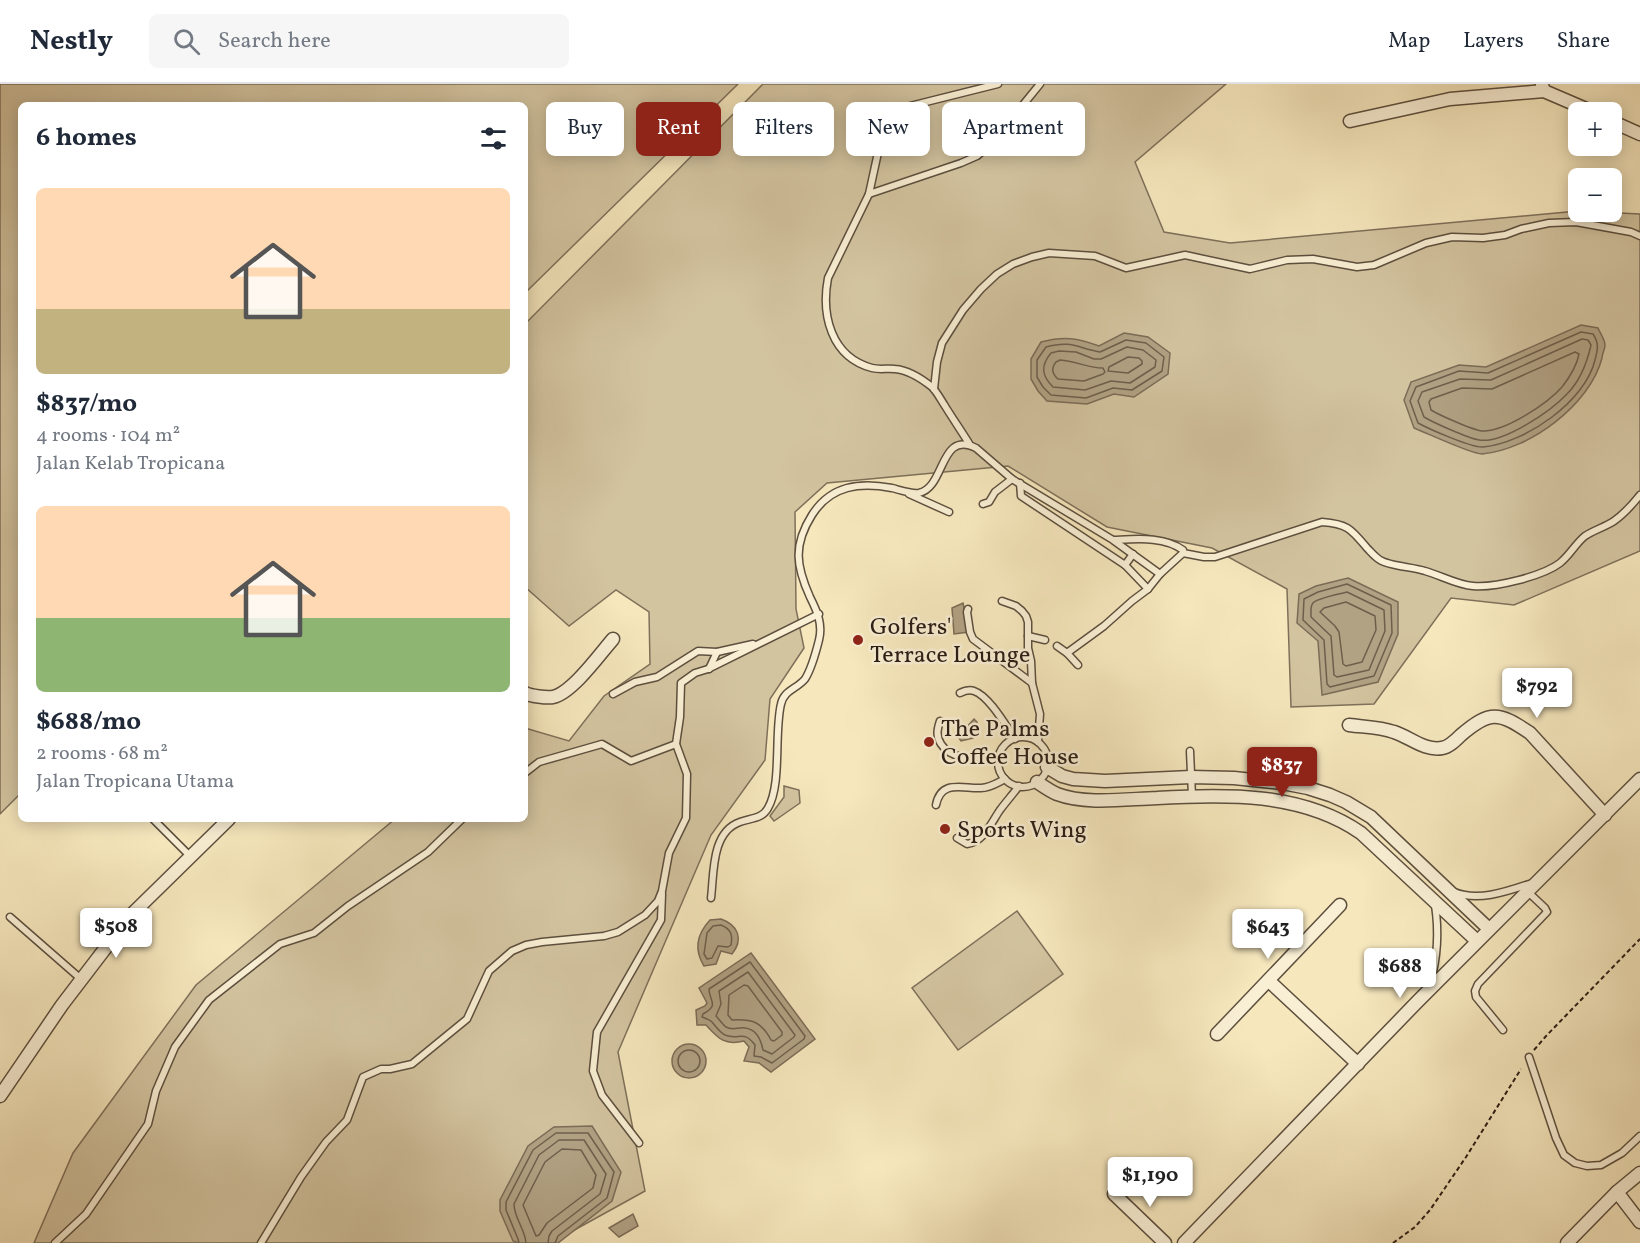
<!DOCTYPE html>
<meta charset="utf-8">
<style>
:root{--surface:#fff;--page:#f6f6f7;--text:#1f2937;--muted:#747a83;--line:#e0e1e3;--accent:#8f2418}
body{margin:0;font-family:Vollkorn,serif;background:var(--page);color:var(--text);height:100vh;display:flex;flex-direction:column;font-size:22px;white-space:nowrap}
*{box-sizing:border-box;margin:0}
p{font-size:20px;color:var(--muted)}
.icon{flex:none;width:33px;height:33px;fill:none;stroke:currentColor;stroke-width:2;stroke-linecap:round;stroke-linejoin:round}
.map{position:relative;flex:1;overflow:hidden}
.sheet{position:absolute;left:18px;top:18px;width:510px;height:720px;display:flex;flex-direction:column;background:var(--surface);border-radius:9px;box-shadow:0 3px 15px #0003}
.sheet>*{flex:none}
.top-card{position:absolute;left:546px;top:18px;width:570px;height:54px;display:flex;gap:12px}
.buttons{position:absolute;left:1568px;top:18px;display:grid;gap:12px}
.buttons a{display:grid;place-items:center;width:54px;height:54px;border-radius:9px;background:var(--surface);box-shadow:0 3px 15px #0003;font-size:30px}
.price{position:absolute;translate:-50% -51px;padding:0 14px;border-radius:6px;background:#fff;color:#222;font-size:20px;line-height:39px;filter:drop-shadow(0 2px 3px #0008)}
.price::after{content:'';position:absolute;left:50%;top:36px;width:18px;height:14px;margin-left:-9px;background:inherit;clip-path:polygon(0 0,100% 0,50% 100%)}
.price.selected{background:var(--accent);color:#fff}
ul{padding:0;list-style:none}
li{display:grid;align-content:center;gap:12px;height:318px;padding:0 18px}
li span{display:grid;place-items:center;height:186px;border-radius:9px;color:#555}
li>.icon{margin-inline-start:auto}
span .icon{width:108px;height:108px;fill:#fffc;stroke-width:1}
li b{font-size:26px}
h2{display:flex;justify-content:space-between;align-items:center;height:72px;padding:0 18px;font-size:26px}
.chip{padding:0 21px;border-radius:9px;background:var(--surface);box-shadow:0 3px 15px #0003;font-size:21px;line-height:54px}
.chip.selected{background:var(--accent);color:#fff}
header{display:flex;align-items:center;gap:36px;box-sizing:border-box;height:84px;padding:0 30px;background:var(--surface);border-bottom:2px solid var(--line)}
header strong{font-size:28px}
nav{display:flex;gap:33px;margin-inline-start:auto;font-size:21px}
.search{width:420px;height:54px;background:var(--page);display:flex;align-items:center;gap:15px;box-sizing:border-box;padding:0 21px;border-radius:9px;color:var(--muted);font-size:22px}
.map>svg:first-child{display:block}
.green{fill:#d3c4a0;stroke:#7e705a;stroke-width:1.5}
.water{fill:#b1a284;stroke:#7b6c57;stroke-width:1.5}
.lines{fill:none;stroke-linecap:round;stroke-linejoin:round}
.shore{stroke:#6e5f4c;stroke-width:1.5}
.service-casing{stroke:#5d4f3e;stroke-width:9}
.minor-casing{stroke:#5d4f3e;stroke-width:15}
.path{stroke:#2a1c14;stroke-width:2;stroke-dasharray:4.5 3;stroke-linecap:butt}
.service{stroke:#f9efd4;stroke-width:6}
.minor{stroke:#f9efd4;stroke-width:12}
.poi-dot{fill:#8f2418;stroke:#f9efd4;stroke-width:2}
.labels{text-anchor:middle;stroke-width:5;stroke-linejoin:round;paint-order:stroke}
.poi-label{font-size:24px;fill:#2a1c14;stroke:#f9efd4;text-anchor:start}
</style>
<header>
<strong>Nestly</strong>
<div class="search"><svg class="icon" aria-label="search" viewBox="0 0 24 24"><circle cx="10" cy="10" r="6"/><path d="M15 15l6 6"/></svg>Search here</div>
<nav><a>Map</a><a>Layers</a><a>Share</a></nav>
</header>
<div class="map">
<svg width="1640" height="1159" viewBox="0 0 1640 1159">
<rect width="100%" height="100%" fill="#f6e7bd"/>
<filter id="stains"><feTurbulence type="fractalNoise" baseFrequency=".00333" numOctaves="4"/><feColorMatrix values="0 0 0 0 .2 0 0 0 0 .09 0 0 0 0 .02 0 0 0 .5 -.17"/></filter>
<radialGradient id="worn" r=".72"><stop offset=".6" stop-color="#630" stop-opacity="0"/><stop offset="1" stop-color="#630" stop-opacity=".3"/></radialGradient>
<g class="green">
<polygon points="0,0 738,0 525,209 525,21 21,21 21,709 0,730"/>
<polygon points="763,0 1226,0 1135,78 1164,148 1230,159 1578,127 1640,130 1640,467 1514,521 1451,514 1374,620 1291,623 1287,505 1212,464 1107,443 1008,382 827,399 795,428 796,525 804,564 770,615 765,676 711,751 618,968 645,1107 551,1159 34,1159 73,1069 196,901 395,735 525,735 525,644 569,657 604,612 650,580 649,528 616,506 569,542 525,503 525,240"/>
<polygon points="784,702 799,706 800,719 774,737 770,732 784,713"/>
<polygon points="1017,827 1063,890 958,966 912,904"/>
</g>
<g class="water">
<path d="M1581,241l17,3c2,5 7,12 7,17 0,4 -3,9 -3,13 -12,47 -73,92 -120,96 -11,0 -55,-21 -68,-26l-10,-28 7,-18 48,-17 27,2z"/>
<path d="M1124,249l24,4 22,16 -2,21 -34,23 -20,-3 -27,10 -40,-3 -9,-10 -7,-12v-20l10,-17c24,-6 36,-4 58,4z"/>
<polygon points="1348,494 1398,518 1398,550 1378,598 1322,611 1318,557 1297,539 1299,510 1316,502"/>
<polygon points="963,519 969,548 954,550 952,524"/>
<polygon points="974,635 977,638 978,649 973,654 961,657 959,654 965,645"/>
<path d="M721,835c17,6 23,20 11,35l-11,-3 -5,13 -12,2c-10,-16 -7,-32 6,-46z"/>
<path d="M751,869l64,86 -44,33 -12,-9 -15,-2 5,-14 -5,-6c-20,5 -26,-3 -38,-16h-9l-1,-15 9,-4 2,-3 -8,-15z"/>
<circle cx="689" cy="977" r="17"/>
<polygon points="592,1042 621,1088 612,1117 558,1159 519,1159 513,1157 500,1127 500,1116 528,1062 554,1043"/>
<polygon points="633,1130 638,1142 619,1153 609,1144"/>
</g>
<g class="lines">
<g class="shore">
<path d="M1581,248l12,2c6,9 5,15 2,26 -10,42 -70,83 -112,87 -11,1 -54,-18 -65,-24l-8,-22 6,-14 43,-16 29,2z"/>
<path d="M1582,255l6,1 3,5c-4,18 -11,36 -24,49 -16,17 -64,50 -88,46 -11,-2 -45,-17 -55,-23l-6,-16 4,-9 38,-13 31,1z"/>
<path d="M1126,256l20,3 18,14 -2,14 -30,19 -19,-2 -27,10 -35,-3 -8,-8 -6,-10v-17l9,-13c26,-7 31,1 54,5z"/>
<path d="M1127,263l16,3 13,10 -1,7 -25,16 -19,-2 -26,9 -32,-3c-11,-11 -13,-21 -2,-34l8,-2 17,1 18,7h7z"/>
<path d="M1575,268l4,2c-2,11 -10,24 -17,33 -14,16 -57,45 -80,44 -9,-1 -43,-16 -51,-21l-2,-8 2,-3 31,-11 30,1z"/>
<polygon points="1128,273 1139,274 1142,277 1142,280 1128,289 1108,287 1109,283"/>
<path d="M1060,276c16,1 28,8 43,8l2,4 -2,2 -19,7 -26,-2c-6,-5 -7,-11 -2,-17z"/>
<polygon points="1347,500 1391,521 1392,549 1374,592 1330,603 1327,600 1324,556 1303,536 1304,515 1318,508"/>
<path d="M1347,508l37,18 1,21 -16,39 -32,7 -3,-2 -3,-39 -20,-19c0,-4 -1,-11 2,-14 4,-5 27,-9 34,-11z"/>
<polygon points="1346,518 1375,532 1376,546 1362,578 1346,582 1343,580 1339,548 1335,542 1320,528 1324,524"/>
<path d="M721,841c10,4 12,10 10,20l-3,2 -10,-1 -6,12 -5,1 -3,-5 3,-21 6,-7z"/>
<path d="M750,878l55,74 -1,3 -32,24 -11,-6 -7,-1 1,-11c-12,-16 -16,-4 -30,-10 -6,-3 -10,-10 -14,-14 -3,-2 -6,-3 -9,-4l1,-3c17,-9 6,-13 6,-25z"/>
<path d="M748,888l47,63 -1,2 -22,17 -9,-4c-2,-10 -7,-21 -18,-22 -7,-1 -12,3 -19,-1 -4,-3 -7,-8 -10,-11l5,-12 -2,-13z"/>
<path d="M744,901l4,1 34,46v3l-8,6 -3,-1c-10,-19 -19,-21 -39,-20l-4,-5 1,-20z"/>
<circle cx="689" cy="977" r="11"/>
<polygon points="562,1065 581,1066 596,1091 593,1104 547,1139 539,1151 536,1152 523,1121 545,1078"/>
<polyline points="519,1159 518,1155 506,1126 506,1118 533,1066 556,1049 588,1049 614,1088 607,1114 558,1152 555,1159"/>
<path d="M526,1159c-1,-14 -12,-25 -12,-39l25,-49 20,-15h25l22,34 -6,20 -48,37 -3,5 -1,7"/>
</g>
<g class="service-casing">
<g id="service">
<polyline points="869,110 961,79 977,72 992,59 1040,0"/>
<polyline points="934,305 937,278 942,259 963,226 981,205 997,190 1013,180 1032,173 1049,169 1095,172 1126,184 1185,171 1250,185 1287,176 1313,175 1357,183 1374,181 1426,159 1452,153 1483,154 1505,151 1521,145 1549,139 1576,138 1631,148 1640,152"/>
<path d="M970,361c-8,-13 -17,-26 -25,-39 -4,-6 -8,-14 -13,-19 -10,-8 -24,-17 -37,-18 -8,-1 -15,1 -23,-1 -41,-11 -51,-53 -44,-90l41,-84 13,-60 3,-7 10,-11 15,-10 88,-22"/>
<polyline points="1020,399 1021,412 1125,481 1133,470"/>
<polyline points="909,410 949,428"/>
<polyline points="983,420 989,418 995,408 1012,395"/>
<path d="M1114,456c22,-1 50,-4 69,10v3l21,4h11l107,-35c26,2 29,7 45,26 4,4 8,9 13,12 9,6 33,7 45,11 15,4 32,14 48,15 22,2 70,-10 87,-23 10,-8 16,-20 25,-27 9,-6 20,-9 29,-15 10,-7 18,-16 26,-26"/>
<polyline points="1125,481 1148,505"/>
<polyline points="1002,517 1016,522 1022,527 1026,532 1028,538 1028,564 1031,577 1032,599 1040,630 1038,658"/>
<polyline points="968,525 967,528 970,548 973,555 1032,599"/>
<polyline points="1028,552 1045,556"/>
<polyline points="1057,562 1067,569 1078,581"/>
<polyline points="1067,569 1104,542 1132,517 1148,505 1160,490 1183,469"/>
<polyline points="709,585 717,568 753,560"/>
<path d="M960,609c4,-2 9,-4 14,-2 15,5 32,35 41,48"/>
<polyline points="613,610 635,598 657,593 698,567 717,568"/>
<path d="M940,637c-3,9 -4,15 1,23 12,19 39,13 58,12"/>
<circle cx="1023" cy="678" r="25"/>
<polyline points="1190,667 1192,712"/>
<polyline points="525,689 539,678 602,660 631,677 676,660"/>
<path d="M936,721c5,-26 27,-16 45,-17 9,0 16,-5 24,-9"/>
<polyline points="153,735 190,772"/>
<path d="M957,754l10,6c17,-2 24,-21 33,-34 6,-8 13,-16 19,-24"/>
<path d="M1454,808c25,10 54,-1 78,-9"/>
<path d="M711,814c3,-24 0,-66 29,-76 11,-4 22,-3 28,-14 14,-24 6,-75 13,-104 3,-14 16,-15 24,-25 7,-11 11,-27 14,-39 4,-16 -2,-29 -9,-43 -14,-31 -17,-52 2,-82 19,-30 48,-33 80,-27 8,2 19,6 27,5 27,-6 20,-63 57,-45l36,31 101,61 47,34"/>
<polyline points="10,833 81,895"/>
<path d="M1430,900c7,-24 9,-53 5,-79"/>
<polyline points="1503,946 1476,913 1475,907 1478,900 1547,828 1545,824 1528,808"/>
<polyline points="1529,973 1556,1054 1564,1071 1575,1079 1587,1082 1601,1081 1622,1069 1640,1052"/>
<polyline points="639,1059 602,1011 593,987 597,948 661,836 662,810"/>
<polyline points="55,1159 86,1130 148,1040 156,1007 175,963 209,916 280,860 314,849 348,822 428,768 462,735"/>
<polyline points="261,1159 301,1093 326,1058 347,1036 363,993 381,985 390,985 412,980 467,935 489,887 512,867 526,861 542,858 604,852 618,848 645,831 658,817 662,807 669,769 686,734 687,690 676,660 680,633 681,599 695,589 708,585 819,530"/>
</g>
</g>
<g class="minor-casing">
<g id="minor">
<polyline points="1542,1 1544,7 1593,28"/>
<polyline points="1350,37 1450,15 1544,7"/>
<polyline points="1611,37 1640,50"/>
<path d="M525,609c5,3 22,5 28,4 19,-4 47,-43 60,-58"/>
<path d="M1349,641c15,2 31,2 45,7 16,5 30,19 48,16 7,-1 14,-8 19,-13 29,-25 38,-23 69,-2l75,82"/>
<polyline points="1047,683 1062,692 1073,695 1105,697 1191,693 1234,694 1282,699 1308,704 1330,711 1346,718 1371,733 1489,845"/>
<path d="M1037,698c6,4 13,9 20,12 29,11 69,5 100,4 68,-4 145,-6 204,35l116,108"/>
<polyline points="1269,897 1358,980"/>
<polyline points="1217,950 1340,821"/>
<polyline points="0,1012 62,921 130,832 229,735"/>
<polyline points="1617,1108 1640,1138"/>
<polyline points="1114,1110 1165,1159"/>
<polyline points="1184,1159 1418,917 1640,695"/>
<polyline points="1567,1159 1617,1108 1640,1089"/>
</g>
</g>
<g class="path">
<polyline points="1534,966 1547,951 1640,855"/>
<polyline points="1393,1159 1415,1143 1430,1126 1466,1073 1521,985"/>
</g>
<use href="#service" class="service"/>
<use href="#minor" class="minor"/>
</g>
<g class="poi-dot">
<circle cx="858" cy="556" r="6"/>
<circle cx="929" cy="658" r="6"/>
<circle cx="945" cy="745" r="6"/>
</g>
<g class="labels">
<g class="poi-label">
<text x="870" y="550">Golfers'<tspan x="870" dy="28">Terrace Lounge</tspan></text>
<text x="941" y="652">The Palms<tspan x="941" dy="28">Coffee House</tspan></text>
<text x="957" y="753">Sports Wing</text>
</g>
</g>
<rect width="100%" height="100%" filter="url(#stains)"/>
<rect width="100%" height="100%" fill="url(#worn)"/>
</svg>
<div class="buttons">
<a>+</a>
<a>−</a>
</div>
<b class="price" style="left:1537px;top:635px">$792</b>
<b class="price selected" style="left:1282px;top:714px">$837</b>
<b class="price" style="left:116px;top:875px">$508</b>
<b class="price" style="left:1268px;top:876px">$643</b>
<b class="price" style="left:1400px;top:915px">$688</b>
<b class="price" style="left:1150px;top:1124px">$1,190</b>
<div class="top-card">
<a class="chip">Buy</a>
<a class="chip selected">Rent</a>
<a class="chip">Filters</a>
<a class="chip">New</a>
<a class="chip">Apartment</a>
</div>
<section class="sheet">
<h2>6 homes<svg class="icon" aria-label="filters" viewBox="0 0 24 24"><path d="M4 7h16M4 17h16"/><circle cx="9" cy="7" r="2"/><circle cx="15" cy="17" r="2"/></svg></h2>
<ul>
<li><span style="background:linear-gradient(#ffd9b3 65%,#c2b280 0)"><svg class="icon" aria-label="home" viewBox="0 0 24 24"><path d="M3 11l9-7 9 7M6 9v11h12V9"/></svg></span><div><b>$837/mo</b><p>4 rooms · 104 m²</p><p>Jalan Kelab Tropicana</p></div></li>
<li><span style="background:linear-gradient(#ffd9b3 60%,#8fb573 0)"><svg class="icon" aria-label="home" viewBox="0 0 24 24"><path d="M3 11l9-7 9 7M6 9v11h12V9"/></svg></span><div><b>$688/mo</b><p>2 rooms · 68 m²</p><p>Jalan Tropicana Utama</p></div></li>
</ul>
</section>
</div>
